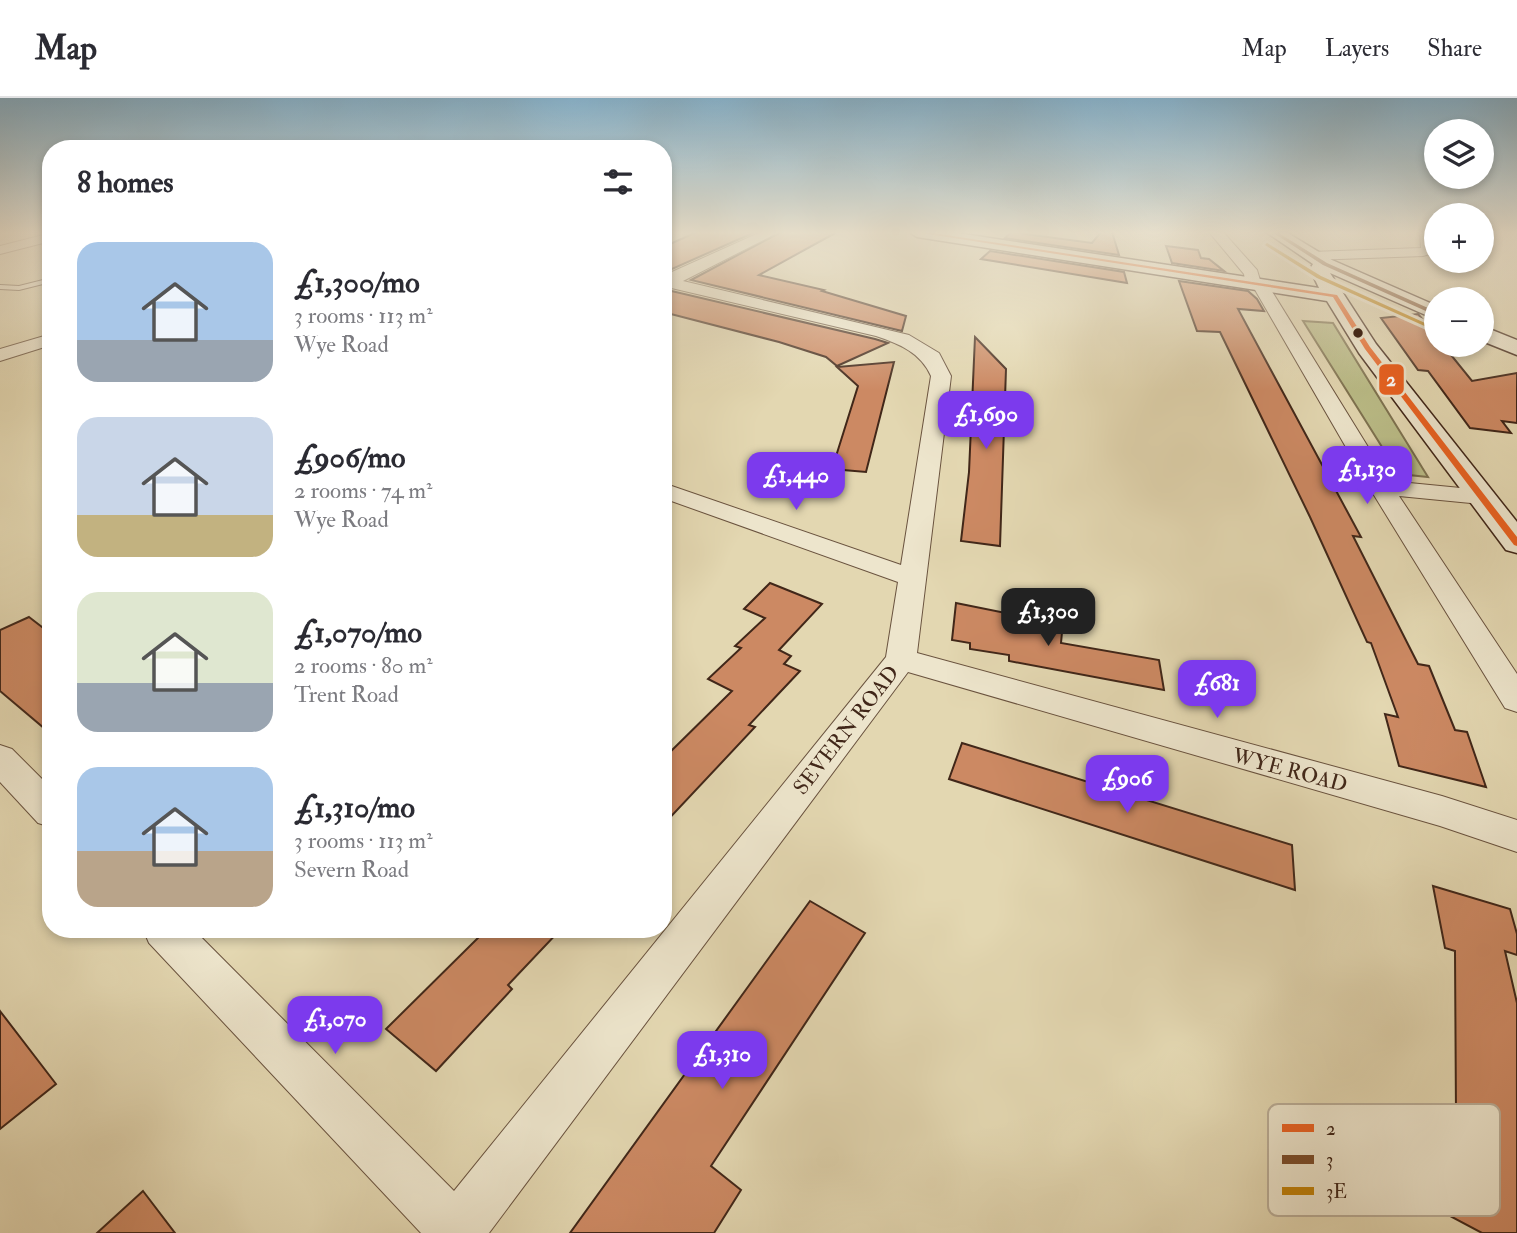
<!DOCTYPE html>
<meta charset="utf-8">
<style>
:root{--surface:#fff;--page:#f2f2f3;--text:#2b2b33;--muted:#7c7c81;--line:#e1e1e2;--accent:#7c3aed}
body{margin:0;font-family:"IM FELL Double Pica",serif;background:var(--page);color:var(--text);height:100vh;display:flex;flex-direction:column;font-size:26px;white-space:nowrap}
*{box-sizing:border-box;margin:0}
p{font-size:23px;color:var(--muted)}
.icon{flex:none;width:38px;height:38px;fill:none;stroke:currentColor;stroke-width:2;stroke-linecap:round;stroke-linejoin:round}
.map{position:relative;flex:1;overflow:hidden}
.sheet{position:absolute;left:42px;top:42px;width:630px;height:798px;display:flex;flex-direction:column;background:var(--surface);border-radius:28px;box-shadow:0 4px 10px #0003}
.sheet>*{flex:none}
.tools{position:absolute;left:1424px;top:21px;display:grid;gap:14px}
.tools a{display:grid;place-items:center;width:70px;height:70px;border-radius:50%;background:var(--surface);box-shadow:0 4px 10px #0003;font-size:35px}
.price{position:absolute;translate:-50% -60px;padding:0 16px;border-radius:14px;background:var(--accent);color:#fff;font-size:23px;line-height:46px;filter:drop-shadow(0 2px 4px #0008)}
.price::after{content:'';position:absolute;left:50%;top:42px;width:21px;height:16px;margin-left:-10px;background:inherit;clip-path:polygon(0 0,100% 0,50% 100%)}
.price.current{background:#222;color:#fff}
ul{padding:0;list-style:none}
li{display:flex;align-items:center;gap:21px;height:175px;padding:0 35px}
li span{display:grid;place-items:center;flex:none;width:196px;height:140px;border-radius:21px;color:#555}
li>.icon{margin-inline-start:auto}
span .icon{width:84px;height:84px;fill:#fffc;stroke-width:1}
li b{font-size:30px}
h2{display:flex;justify-content:space-between;align-items:center;height:84px;padding:0 35px;font-size:30px}
header{display:flex;align-items:center;gap:42px;box-sizing:border-box;height:98px;padding:0 35px;background:var(--surface);border-bottom:2px solid var(--line)}
header strong{font-size:33px}
nav{display:flex;gap:38px;margin-inline-start:auto;font-size:24px}
.map>svg:first-child{display:block}
.green{fill:#babc87;stroke:#7e7250;stroke-width:2}
.building{fill:#cc8963;stroke:#412719;stroke-width:2}
.lines{fill:none;stroke-linecap:round;stroke-linejoin:round}
.lane-casing{stroke:#6a533f;stroke-width:2}
.street-casing{stroke:#6a533f;stroke-width:2}
.secondary-casing{stroke:#412719;stroke-width:3}
.lane{fill:#ede5cc;fill-rule:evenodd}
.street{fill:#ede5cc;fill-rule:evenodd}
.secondary{fill:#ede5cc;fill-rule:evenodd}
.bus-1-casing{stroke:#ede5cc;stroke-width:6}
.bus-2-casing{stroke:#ede5cc;stroke-width:6}
.bus-3-casing{stroke:#ede5cc;stroke-width:6}
.bus-1{fill:#e96222;fill-rule:evenodd}
.bus-2{fill:#7a4b2a;fill-rule:evenodd}
.bus-3{fill:#c08008;fill-rule:evenodd}
.bus-dot{fill:#412719;stroke:#ede5cc;stroke-width:2.5}
.labels{text-anchor:middle;stroke-width:6;stroke-linejoin:round;paint-order:stroke}
.street-label{font-size:21px;fill:#412719;stroke:#ede5cc}
.key{fill:#ede5cc;stroke:#b9ac96;stroke-width:2}
.key-label{font-size:19px;fill:#412719}
.line-badge{stroke:#ede5cc;stroke-width:2.5}
.badge-label{font-size:19px;text-anchor:middle;font-weight:bold;fill:#fff}
</style>
<header>
<strong>Map</strong>
<nav><a>Map</a><a>Layers</a><a>Share</a></nav>
</header>
<div class="map">
<svg width="1517" height="1135" viewBox="0 0 1517 1135">
<rect width="100%" height="100%" fill="#e3d7b1"/>
<filter id="stains"><feTurbulence type="fractalNoise" baseFrequency=".00286" numOctaves="4"/><feColorMatrix values="0 0 0 0 .2 0 0 0 0 .09 0 0 0 0 .02 0 0 0 .5 -.17"/></filter>
<radialGradient id="worn" r=".72"><stop offset=".6" stop-color="#630" stop-opacity="0"/><stop offset="1" stop-color="#630" stop-opacity=".3"/></radialGradient>
<polygon class="green" points="1303,223 1333,225 1428,379 1399,376"/>
<g class="building">
<polygon points="697,134 755,134 663,175 663,149"/>
<polygon points="781,134 837,134 759,177 824,192 822,193 906,218 902,233 691,182"/>
<polygon points="1011,134 1092,145 1101,134 1112,134 1119,157 1005,140"/>
<polygon points="1166,148 1198,152 1201,160 1209,161 1224,173 1172,165"/>
<polygon points="990,153 1124,174 1127,185 981,161"/>
<polygon points="1179,183 1248,193 1257,201 1264,213 1238,211 1361,439 1353,438 1418,566 1429,568 1455,632 1467,634 1486,689 1399,668 1385,616 1398,619 1371,545 1367,544 1310,419 1220,234 1197,233"/>
<polygon points="663,191 875,241 888,245 837,268 826,259 779,244 663,214"/>
<polygon points="1418,216 1437,238 1437,247 1443,247 1472,283 1517,275 1517,325 1502,323 1511,335 1470,330 1428,273 1418,272 1381,220"/>
<polygon points="975,239 1006,271 1000,448 961,443 969,374"/>
<polygon points="894,264 866,374 832,371 858,288 837,269"/>
<polygon points="770,485 822,506 779,552 791,558 784,566 800,573 749,627 755,629 663,727 663,661 732,593 708,581 741,550 735,548 765,520 744,511"/>
<polygon points="956,505 1041,522 1040,531 1062,534 1061,545 1159,562 1164,592 1009,563 1009,557 970,551 970,545 952,542"/>
<polygon points="29,519 51,536 51,636 0,593 0,532"/>
<polygon points="962,645 1292,747 1295,792 949,681"/>
<polygon points="1433,788 1510,811 1517,836 1517,857 1505,853 1517,905 1517,1135 1482,1135 1448,1117 1452,1016 1456,1018 1455,853 1445,850"/>
<polygon points="810,803 865,835 711,1068 741,1092 714,1135 570,1135"/>
<polygon points="487,831 561,831 508,887 512,891 436,973 386,931"/>
<polygon points="0,913 56,986 0,1031"/>
<polygon points="143,1093 175,1135 97,1135"/>
</g>
<g class="lines">
<g class="lane-casing">
<polygon id="lane" points="51,180 51,184 19,192 0,191 0,187 19,188"/>
</g>
<g class="street-casing">
<g id="street">
<path d="M761,134h18l-96,49 226,54 30,18 12,23 -34,277 525,143 75,24v32l-77,-26 -532,-154 -419,561h-68l-272,-290 -6,-14h50l261,262 432,-534 12,-75 -235,-84v-15l238,82 30,-189c-10,-23 -31,-32 -55,-40l-213,-50v-10z"/>
<polygon points="1209,134 1223,134 1257,172 1260,182 1268,187 1389,383 1481,392 1490,394 1493,399 1490,404 1481,406 1399,398 1517,576 1517,614 1505,610 1369,389 1254,190 1246,189 1244,176"/>
<polygon points="1420,134 1434,134 1433,155 1423,158 1311,162 1304,158 1311,154 1421,150"/>
<polygon points="51,135 51,143 0,156 0,148"/>
<polygon points="51,236 51,247 0,263 0,251"/>
<polygon points="0,647 12,651 51,690 51,729 38,725 0,684"/>
</g>
</g>
<g class="secondary-casing">
<g id="secondary">
<polygon points="909,134 950,134 1319,190 1310,171 1313,166 1266,134 1286,134 1332,162 1437,208 1437,222 1330,175 1376,246 1517,424 1517,455 1506,452 1359,255 1327,203 917,139"/>
<polygon points="1482,228 1517,242 1517,257 1482,243"/>
</g>
</g>
<use href="#lane" class="lane"/>
<use href="#street" class="street"/>
<use href="#secondary" class="secondary"/>
<g class="bus-1-casing">
<polygon id="bus-1" points="915,134 926,134 1337,197 1370,249 1517,439 1517,448 1514,447 1365,251 1333,199"/>
</g>
<g class="bus-2-casing">
<polygon id="bus-2" points="1272,134 1277,134 1327,165 1437,214 1437,218 1323,167"/>
</g>
<g class="bus-3-casing">
<polygon id="bus-3" points="1267,145 1321,178 1434,229 1429,230 1317,180 1265,147"/>
</g>
<use href="#bus-1" class="bus-1"/>
<use href="#bus-2" class="bus-2"/>
<use href="#bus-3" class="bus-3"/>
</g>
<linearGradient id="sky" x2="0" y2="1"><stop stop-color="#87b6d2"/><stop offset="0.46" stop-color="#f2eddc"/><stop offset="1" stop-color="#f2eddc" stop-opacity="0"/></linearGradient>
<rect width="1517" height="293" fill="url(#sky)"/>
<circle class="bus-dot" cx="1358" cy="235" r="6"/>
<g class="labels">
<g class="street-label">
<text transform="translate(846 632) rotate(-52)" y="7">SEVERN ROAD</text>
<text transform="translate(1290 672) rotate(15)" y="7">WYE ROAD</text>
</g>
</g>
<rect x="1268" y="1006" width="232" height="112" rx="10" class="key"/>
<rect x="1282" y="1026" width="32" height="8" fill="#e96222"/>
<rect x="1282" y="1057" width="32" height="9" fill="#7a4b2a"/>
<rect x="1282" y="1089" width="32" height="8" fill="#c08008"/>
<g class="key-label">
<text x="1326" y="1037">2</text>
<text x="1326" y="1068">3</text>
<text x="1326" y="1100">3E</text>
</g>
<rect class="line-badge" x="1378" y="265" width="27" height="33" rx="7" fill="#e96222"/>
<g class="badge-label">
<text x="1391" y="288">2</text>
</g>
<rect width="100%" height="100%" filter="url(#stains)"/>
<rect width="100%" height="100%" fill="url(#worn)"/>
</svg>
<div class="tools">
<a><svg class="icon" aria-label="layers" viewBox="0 0 24 24"><path d="M12 4l9 5-9 5-9-5zM3 14l9 5 9-5"/></svg></a>
<a>+</a>
<a>−</a>
</div>
<b class="price" style="left:986px;top:353px">£1,690</b>
<b class="price" style="left:1367px;top:408px">£1,130</b>
<b class="price" style="left:796px;top:414px">£1,440</b>
<b class="price current" style="left:1048px;top:550px">£1,300</b>
<b class="price" style="left:1217px;top:622px">£681</b>
<b class="price" style="left:1127px;top:717px">£906</b>
<b class="price" style="left:335px;top:958px">£1,070</b>
<b class="price" style="left:722px;top:993px">£1,310</b>
<section class="sheet">
<h2>8 homes<svg class="icon" aria-label="filters" viewBox="0 0 24 24"><path d="M4 7h16M4 17h16"/><circle cx="9" cy="7" r="2"/><circle cx="15" cy="17" r="2"/></svg></h2>
<ul>
<li><span style="background:linear-gradient(#a9c7e8 70%,#9aa5b1 0)"><svg class="icon" aria-label="home" viewBox="0 0 24 24"><path d="M3 11l9-7 9 7M6 9v11h12V9"/></svg></span><div><b>£1,300/mo</b><p>3 rooms · 113 m²</p><p>Wye Road</p></div></li>
<li><span style="background:linear-gradient(#c9d6e8 70%,#c2b280 0)"><svg class="icon" aria-label="home" viewBox="0 0 24 24"><path d="M3 11l9-7 9 7M6 9v11h12V9"/></svg></span><div><b>£906/mo</b><p>2 rooms · 74 m²</p><p>Wye Road</p></div></li>
<li><span style="background:linear-gradient(#dfe7d0 65%,#9aa5b1 0)"><svg class="icon" aria-label="home" viewBox="0 0 24 24"><path d="M3 11l9-7 9 7M6 9v11h12V9"/></svg></span><div><b>£1,070/mo</b><p>2 rooms · 80 m²</p><p>Trent Road</p></div></li>
<li><span style="background:linear-gradient(#a9c7e8 60%,#b9a48a 0)"><svg class="icon" aria-label="home" viewBox="0 0 24 24"><path d="M3 11l9-7 9 7M6 9v11h12V9"/></svg></span><div><b>£1,310/mo</b><p>3 rooms · 113 m²</p><p>Severn Road</p></div></li>
</ul>
</section>
</div>
